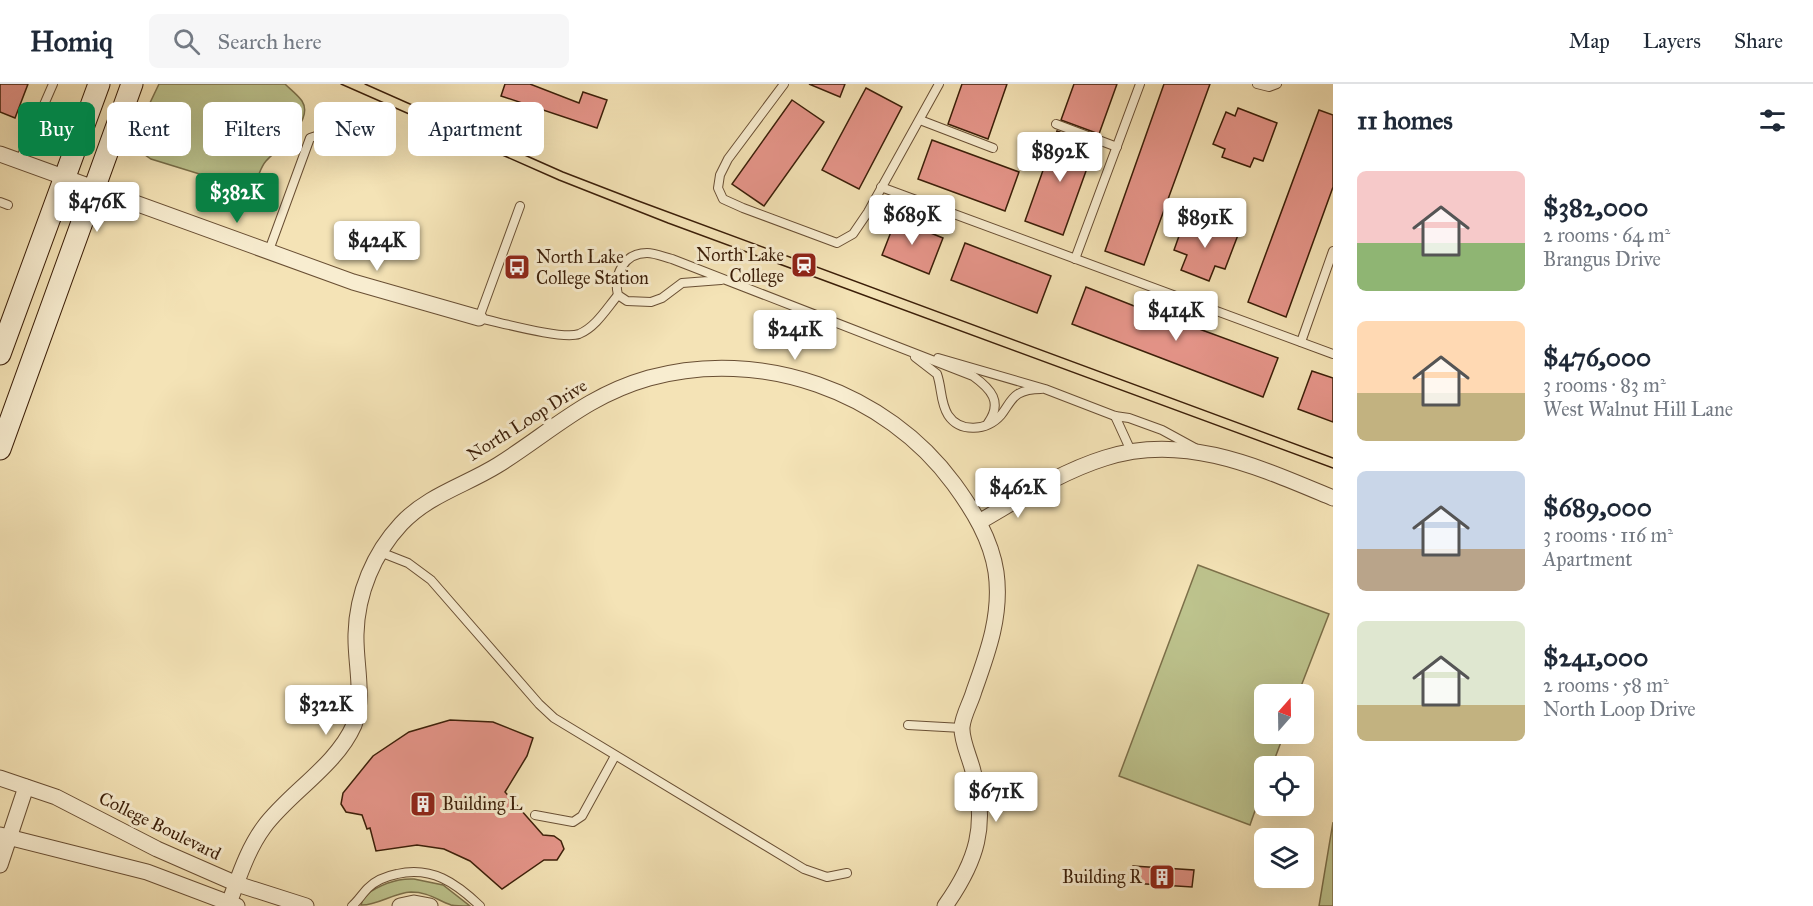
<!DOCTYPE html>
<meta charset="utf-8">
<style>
:root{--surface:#fff;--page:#f6f6f7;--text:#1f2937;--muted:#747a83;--line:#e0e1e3;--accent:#0b8043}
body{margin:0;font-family:"IM FELL Great Primer",serif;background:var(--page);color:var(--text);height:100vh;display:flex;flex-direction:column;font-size:22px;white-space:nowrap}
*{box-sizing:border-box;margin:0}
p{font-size:20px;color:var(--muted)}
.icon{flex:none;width:33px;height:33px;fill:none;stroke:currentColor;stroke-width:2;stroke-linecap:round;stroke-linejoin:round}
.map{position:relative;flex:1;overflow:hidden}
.panel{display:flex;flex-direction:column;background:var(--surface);width:480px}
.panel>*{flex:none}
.banner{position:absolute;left:18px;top:18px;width:570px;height:54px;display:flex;gap:12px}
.needle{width:39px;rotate:20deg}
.tools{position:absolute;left:1254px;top:600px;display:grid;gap:12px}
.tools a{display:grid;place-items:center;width:60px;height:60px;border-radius:9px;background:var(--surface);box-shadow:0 6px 24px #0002;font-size:30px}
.price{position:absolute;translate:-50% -51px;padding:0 14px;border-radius:6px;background:#fff;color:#222;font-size:20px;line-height:39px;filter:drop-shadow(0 2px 3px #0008)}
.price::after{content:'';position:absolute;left:50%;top:36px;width:18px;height:14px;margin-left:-9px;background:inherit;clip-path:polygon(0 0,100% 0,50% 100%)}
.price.selected{background:var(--accent);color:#fff}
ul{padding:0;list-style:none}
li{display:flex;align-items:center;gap:18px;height:150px;padding:0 24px}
li span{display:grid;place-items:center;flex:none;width:168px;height:120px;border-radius:9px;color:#555}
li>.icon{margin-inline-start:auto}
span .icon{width:72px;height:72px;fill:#fffc;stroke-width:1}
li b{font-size:26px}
h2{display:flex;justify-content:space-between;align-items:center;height:72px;padding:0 24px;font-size:26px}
.tag{padding:0 21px;border-radius:9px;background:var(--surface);box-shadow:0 6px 24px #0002;font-size:21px;line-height:54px}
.tag.selected{background:var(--accent);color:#fff}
header{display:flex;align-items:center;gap:36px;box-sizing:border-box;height:84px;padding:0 30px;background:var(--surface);border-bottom:2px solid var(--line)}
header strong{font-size:28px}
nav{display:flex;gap:33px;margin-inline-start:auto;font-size:21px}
.search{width:420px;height:54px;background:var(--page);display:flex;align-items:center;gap:15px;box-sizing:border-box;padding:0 21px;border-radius:9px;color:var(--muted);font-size:22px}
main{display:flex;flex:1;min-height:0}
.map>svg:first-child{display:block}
.green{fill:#bdc38d;stroke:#7c704a;stroke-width:1.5}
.building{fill:#e6958a;stroke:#3b1e08;stroke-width:1.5}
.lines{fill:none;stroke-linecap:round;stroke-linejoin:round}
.service-casing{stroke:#694f34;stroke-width:10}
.minor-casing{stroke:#694f34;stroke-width:17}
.secondary-casing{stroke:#3b1e08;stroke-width:23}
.service{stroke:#f8edd0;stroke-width:8}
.minor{stroke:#f8edd0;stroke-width:15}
.secondary{stroke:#f8edd0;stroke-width:21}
.tram{stroke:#3b1e08;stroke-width:1.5}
.labels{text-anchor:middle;stroke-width:6;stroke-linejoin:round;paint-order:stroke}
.poi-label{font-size:18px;fill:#3b1e08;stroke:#f8edd0;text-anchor:end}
.street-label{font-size:18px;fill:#3b1e08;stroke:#f8edd0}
</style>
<header>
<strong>Homiq</strong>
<div class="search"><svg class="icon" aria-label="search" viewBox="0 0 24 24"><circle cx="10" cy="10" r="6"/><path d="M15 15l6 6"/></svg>Search here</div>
<nav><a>Map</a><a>Layers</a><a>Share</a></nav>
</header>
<main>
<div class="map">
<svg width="1333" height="822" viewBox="0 0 1333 822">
<rect width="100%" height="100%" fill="#f4e3b6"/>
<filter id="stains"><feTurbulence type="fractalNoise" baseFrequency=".00333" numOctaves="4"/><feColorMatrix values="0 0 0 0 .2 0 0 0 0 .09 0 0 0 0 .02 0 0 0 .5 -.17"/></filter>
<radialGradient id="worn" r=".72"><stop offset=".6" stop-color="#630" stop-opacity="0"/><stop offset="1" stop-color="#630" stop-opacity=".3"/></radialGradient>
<g class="green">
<path d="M159,0h126c5,5 13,11 17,17 13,20 -25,48 -36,60 -8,9 -7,22 -18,28l-97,-30 -13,-9v-22z"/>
<polygon points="1198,481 1329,530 1298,610 1264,610 1264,650 1284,650 1272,682 1264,682 1264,701 1250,741 1119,692"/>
<polygon points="1333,738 1333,822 1319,822"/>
<path d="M414,795l29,6 27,21c-5,0 -14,0 -19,-1 -14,-5 -23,-13 -40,-13 -18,1 -35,14 -50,13l3,-9c15,-11 31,-18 50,-17z"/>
</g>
<g class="building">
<polygon points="0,0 28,0 15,34 0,28"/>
<polygon points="505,0 530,0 579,19 583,8 607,16 597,44 501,12"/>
<polygon points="809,0 845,0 840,13"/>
<polygon points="962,0 1007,0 988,55 948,40"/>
<polygon points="1074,0 1117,0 1099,50 1061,36"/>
<polygon points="1164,0 1210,0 1144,181 1105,167"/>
<polygon points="866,4 902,23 859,105 822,86"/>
<polygon points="792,16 824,38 764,122 732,100"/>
<polygon points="1238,24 1277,39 1263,77 1254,74 1250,83 1222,73 1225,65 1213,60 1226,28 1235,32"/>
<polygon points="1319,26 1333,31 1333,103 1286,233 1248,218"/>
<polygon points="1057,47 1095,62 1063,151 1025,137"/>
<polygon points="932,56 1019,88 1005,127 918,95"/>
<polygon points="896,135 943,154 929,190 882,171"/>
<polygon points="1199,137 1238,151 1225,185 1215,182 1209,197 1181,186 1187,171 1174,166 1184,138 1197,142"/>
<polygon points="965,159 1051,192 1037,229 951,196"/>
<polygon points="1086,203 1190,244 1191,242 1278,274 1263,313 1072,240"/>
<polygon points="1312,287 1333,294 1333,338 1298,325"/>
<polygon points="450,636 493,638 533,654 527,672 505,708 543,751 554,752 561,757 564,765 557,776 544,776 502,805 470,777 444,765 417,761 376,767 370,744 367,745 362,731 346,728 341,720 343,709 373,672 409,648"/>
<polygon points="1133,782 1194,786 1192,803 1131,799"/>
</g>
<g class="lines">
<g class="service-casing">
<g id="service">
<polyline points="784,0 728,75 720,91 718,104 723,115 743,124 837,159 853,150 868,128 939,0"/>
<polyline points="1257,0 1269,3 1277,0"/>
<polyline points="920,36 993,64"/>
<polyline points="1056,40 1117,63"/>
<polyline points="19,78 53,0"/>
<polyline points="881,103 1333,270"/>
<polyline points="0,118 8,121"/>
<path d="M520,122l-41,112c20,4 83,22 100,16 17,-7 28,-26 39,-39"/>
<polyline points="268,169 310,54 322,50"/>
<polyline points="1075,175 1140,0"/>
<path d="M721,196l-39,3 -20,15 -11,4 -24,-1 -9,-6c-5,-20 6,-42 29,-42 8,0 17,4 25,6l301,117c18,13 30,26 15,47"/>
<polyline points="1301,258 1333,167"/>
<path d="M915,273l22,17c5,14 3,28 11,41 12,18 39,16 53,0 6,-7 9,-16 17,-21 7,-4 15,-5 23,-5"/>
<polyline points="938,274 1045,305 1115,332 1129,334 1162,346 1195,364"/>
<polyline points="1115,332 1131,367"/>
<polyline points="380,468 408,479 431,496 539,620 554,634 804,785 827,793 847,789"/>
<polyline points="908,641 962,644"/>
<polyline points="535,731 573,738 582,732 615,672"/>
<path d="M352,822c6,-5 10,-12 16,-18 7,-7 19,-12 29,-14 35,-8 59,9 83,32"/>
</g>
</g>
<g class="minor-casing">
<g id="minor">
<polyline points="0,70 353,198 479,234"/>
<path d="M979,438c40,-23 81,-50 126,-64 79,-26 156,10 228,40"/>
<polyline points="0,694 56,713 157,765 237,800 306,822"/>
<polyline points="0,751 147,788 237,822"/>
<polyline points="0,781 26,703"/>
<path d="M229,819c10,-26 18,-53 35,-76 25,-34 72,-61 90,-102 11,-29 1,-62 2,-91 1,-41 18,-81 45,-110 27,-29 65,-39 97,-59 54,-34 88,-69 151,-87 111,-31 237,13 305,106 19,26 37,55 42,88 6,42 -8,80 -22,119 -3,11 -11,24 -12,36 -1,13 8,31 11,44 15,54 4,90 -28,135"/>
<polyline points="400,822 414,819 430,822"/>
</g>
</g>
<g class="secondary-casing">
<g id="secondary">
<polyline points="0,270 99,0"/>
<polyline points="0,365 132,0"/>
</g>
</g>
<use href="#service" class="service"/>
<use href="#minor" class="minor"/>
<use href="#secondary" class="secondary"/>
<g class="tram">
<polyline points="341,0 559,96 668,139 1333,384"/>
<polyline points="365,0 563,88 633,115 1333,374"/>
</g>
</g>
<defs>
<g id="station-square" transform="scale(1.35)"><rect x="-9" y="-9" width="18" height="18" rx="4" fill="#8f2418" stroke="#f8edd0"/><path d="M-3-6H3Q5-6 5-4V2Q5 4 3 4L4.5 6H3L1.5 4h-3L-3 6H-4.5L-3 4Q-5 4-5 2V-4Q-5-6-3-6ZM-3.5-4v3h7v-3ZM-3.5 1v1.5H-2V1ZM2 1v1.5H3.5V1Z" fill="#fff"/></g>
<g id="bus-square" transform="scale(1.35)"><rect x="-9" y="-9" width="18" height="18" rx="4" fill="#8f2418" stroke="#f8edd0"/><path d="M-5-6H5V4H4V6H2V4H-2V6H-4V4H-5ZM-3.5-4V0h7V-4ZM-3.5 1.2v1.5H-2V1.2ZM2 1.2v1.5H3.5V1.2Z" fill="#fff"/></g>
<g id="building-square" transform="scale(1.35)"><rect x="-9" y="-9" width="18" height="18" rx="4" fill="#8f2418" stroke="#f8edd0"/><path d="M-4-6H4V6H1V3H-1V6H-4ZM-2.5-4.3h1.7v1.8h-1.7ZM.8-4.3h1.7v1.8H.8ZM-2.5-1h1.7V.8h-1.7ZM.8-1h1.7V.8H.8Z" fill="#fff"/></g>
</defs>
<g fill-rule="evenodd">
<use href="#station-square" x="804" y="181"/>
<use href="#bus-square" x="517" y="183"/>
<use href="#building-square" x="423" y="720"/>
<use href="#building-square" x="1162" y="793"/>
</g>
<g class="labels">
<g class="poi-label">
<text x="784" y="177">North Lake<tspan x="784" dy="21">College</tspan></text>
<text x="536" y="179" text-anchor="start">North Lake<tspan x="536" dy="21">College Station</tspan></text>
<text x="442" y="726" text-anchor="start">Building L</text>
<text x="1142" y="799">Building R</text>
</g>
<g class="street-label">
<text transform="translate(527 336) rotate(-32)" y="6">North Loop Drive</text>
<text transform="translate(160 742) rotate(26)" y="6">College Boulevard</text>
</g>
</g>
<rect width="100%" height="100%" filter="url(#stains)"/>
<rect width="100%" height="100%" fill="url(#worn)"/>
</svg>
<div class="tools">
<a><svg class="needle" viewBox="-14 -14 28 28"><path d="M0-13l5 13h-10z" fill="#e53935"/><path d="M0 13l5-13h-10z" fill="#747a83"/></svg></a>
<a><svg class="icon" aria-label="locate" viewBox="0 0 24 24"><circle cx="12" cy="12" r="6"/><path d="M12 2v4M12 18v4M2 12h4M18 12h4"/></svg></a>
<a><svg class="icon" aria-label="layers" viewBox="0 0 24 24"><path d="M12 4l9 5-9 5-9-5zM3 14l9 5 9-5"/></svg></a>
</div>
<b class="price" style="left:1060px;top:99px">$892K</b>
<b class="price selected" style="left:237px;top:140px">$382K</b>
<b class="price" style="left:97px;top:149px">$476K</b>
<b class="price" style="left:912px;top:162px">$689K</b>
<b class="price" style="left:1205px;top:165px">$891K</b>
<b class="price" style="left:377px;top:188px">$424K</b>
<b class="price" style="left:1176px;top:258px">$414K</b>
<b class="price" style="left:795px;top:277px">$241K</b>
<b class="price" style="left:1018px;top:435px">$462K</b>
<b class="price" style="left:326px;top:652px">$322K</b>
<b class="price" style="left:996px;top:739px">$671K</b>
<div class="banner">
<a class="tag selected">Buy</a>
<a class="tag">Rent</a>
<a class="tag">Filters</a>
<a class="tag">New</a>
<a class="tag">Apartment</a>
</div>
</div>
<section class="panel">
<h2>11 homes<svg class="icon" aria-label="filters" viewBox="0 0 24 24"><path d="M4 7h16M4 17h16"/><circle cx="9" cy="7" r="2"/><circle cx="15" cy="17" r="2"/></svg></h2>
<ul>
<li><span style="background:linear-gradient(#f6c9c9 60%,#8fb573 0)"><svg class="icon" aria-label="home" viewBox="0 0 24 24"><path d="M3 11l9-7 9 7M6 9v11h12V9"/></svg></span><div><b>$382,000</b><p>2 rooms · 64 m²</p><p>Brangus Drive</p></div></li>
<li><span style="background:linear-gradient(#ffd9b3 60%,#c2b280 0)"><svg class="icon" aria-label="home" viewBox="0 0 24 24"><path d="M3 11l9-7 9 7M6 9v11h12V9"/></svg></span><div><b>$476,000</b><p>3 rooms · 83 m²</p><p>West Walnut Hill Lane</p></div></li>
<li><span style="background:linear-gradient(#c9d6e8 65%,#b9a48a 0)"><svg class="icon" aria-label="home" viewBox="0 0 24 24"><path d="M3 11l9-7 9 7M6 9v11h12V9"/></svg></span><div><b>$689,000</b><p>3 rooms · 116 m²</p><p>Apartment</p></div></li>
<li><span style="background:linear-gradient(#dfe7d0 70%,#c2b280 0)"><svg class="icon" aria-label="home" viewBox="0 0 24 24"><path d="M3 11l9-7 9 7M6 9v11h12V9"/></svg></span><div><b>$241,000</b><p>2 rooms · 58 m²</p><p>North Loop Drive</p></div></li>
</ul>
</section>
</main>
